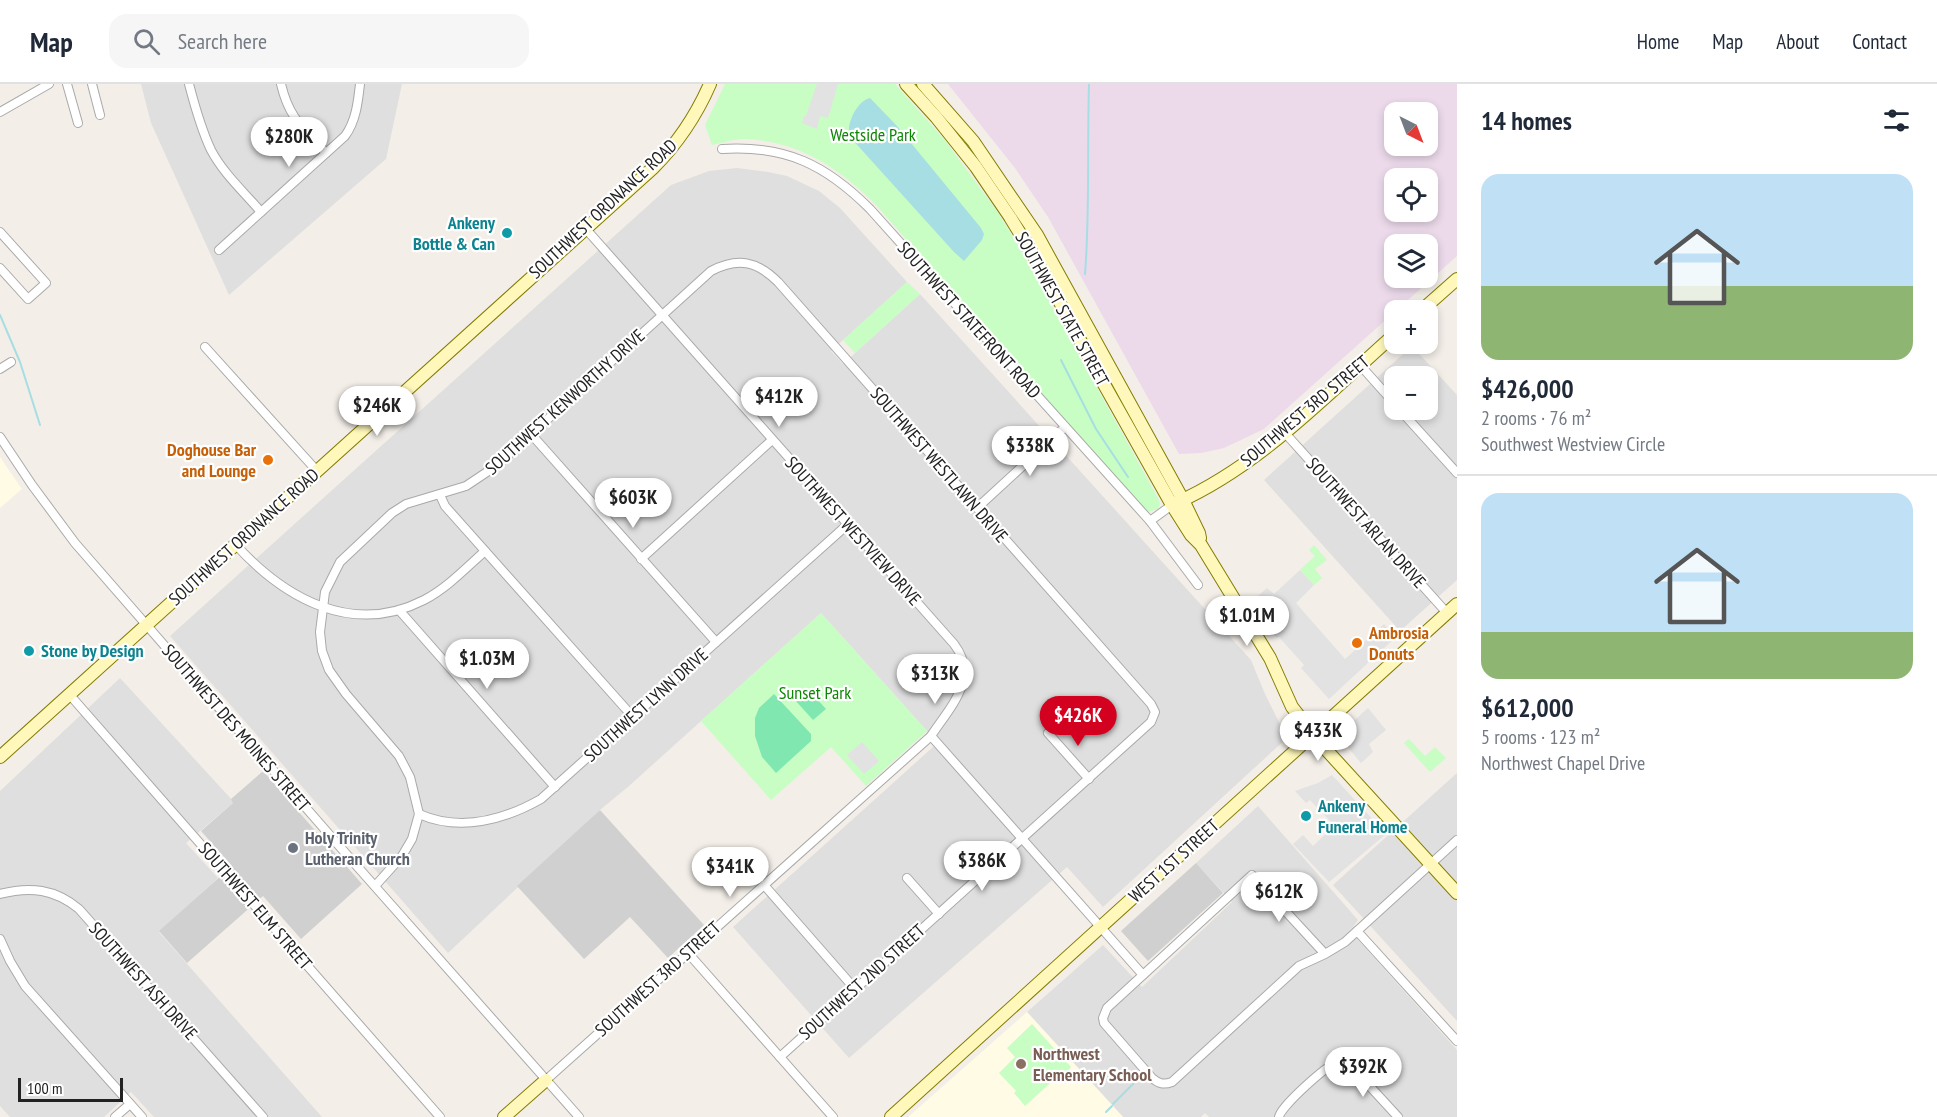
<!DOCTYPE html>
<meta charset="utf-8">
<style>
:root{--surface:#fff;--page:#f6f6f7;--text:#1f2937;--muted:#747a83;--line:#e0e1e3;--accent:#d4001f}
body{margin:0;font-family:"PT Sans Narrow",sans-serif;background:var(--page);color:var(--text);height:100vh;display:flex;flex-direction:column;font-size:22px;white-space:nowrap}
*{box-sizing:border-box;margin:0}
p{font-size:20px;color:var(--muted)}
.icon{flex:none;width:33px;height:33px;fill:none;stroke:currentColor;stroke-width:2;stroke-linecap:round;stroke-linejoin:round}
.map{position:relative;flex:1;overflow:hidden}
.sheet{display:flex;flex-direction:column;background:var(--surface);width:480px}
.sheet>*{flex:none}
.needle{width:39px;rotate:138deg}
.fabs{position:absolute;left:1384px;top:18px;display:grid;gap:12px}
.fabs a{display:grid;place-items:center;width:54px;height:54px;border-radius:12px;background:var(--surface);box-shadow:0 3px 9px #0003;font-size:30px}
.scale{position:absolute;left:18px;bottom:15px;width:105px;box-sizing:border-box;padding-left:6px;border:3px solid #222;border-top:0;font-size:16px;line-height:21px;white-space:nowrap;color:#222;-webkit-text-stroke:4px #fff;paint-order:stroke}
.price{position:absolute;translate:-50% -51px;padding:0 14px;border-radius:21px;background:#fff;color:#222;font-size:20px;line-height:39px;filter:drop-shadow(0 2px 3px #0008)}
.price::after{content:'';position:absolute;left:50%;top:36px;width:18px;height:14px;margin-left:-9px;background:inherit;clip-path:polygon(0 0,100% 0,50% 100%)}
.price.current{background:var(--accent);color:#fff}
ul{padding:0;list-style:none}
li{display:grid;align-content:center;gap:12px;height:318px;padding:0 24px}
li+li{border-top:2px solid var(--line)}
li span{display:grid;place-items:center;height:186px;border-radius:18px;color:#555}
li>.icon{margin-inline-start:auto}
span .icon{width:108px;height:108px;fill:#fffc;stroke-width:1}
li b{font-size:26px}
h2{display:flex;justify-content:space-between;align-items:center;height:72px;padding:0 24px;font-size:26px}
header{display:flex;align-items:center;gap:36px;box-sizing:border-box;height:84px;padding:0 30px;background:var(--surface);border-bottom:2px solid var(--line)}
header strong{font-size:28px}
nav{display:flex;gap:33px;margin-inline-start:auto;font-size:21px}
.search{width:420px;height:54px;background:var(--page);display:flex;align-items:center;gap:15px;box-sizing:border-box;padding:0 21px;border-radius:18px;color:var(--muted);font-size:22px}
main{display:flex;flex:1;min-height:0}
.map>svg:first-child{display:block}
.residential{fill:#e0dfdf;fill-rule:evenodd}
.industrial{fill:#ecdaeb;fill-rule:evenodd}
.education{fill:#fffbe5}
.religious{fill:#d0d0d0}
.park{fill:#c8fec4}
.pitch{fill:#81e7b0}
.parking{fill:#e2e2e2}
.water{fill:#a6dee3}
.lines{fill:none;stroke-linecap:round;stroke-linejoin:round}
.stream{stroke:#a6dee3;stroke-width:2}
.street-casing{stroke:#a9a9a9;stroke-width:10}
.secondary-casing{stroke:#827d00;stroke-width:14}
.street{stroke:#fff;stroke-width:8}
.secondary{stroke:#fff8ba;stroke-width:12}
.culture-dot{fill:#0f9aa8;stroke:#fff;stroke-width:2}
.food-dot{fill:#e8710a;stroke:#fff;stroke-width:2}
.worship-dot{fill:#6b7280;stroke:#fff;stroke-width:2}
.education-dot{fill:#8d6e63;stroke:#fff;stroke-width:2}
.labels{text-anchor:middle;stroke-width:4.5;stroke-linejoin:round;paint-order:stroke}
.park-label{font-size:18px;fill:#0b8703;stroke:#fff}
.street-label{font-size:18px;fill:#222;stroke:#fff}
.culture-label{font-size:18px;font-weight:bold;fill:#0d838f;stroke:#fff;text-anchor:start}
.food-label{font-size:18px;font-weight:bold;fill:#c56008;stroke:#fff;text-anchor:end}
.worship-label{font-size:18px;font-weight:bold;fill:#5b616d;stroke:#fff;text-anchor:start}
.education-label{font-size:18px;font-weight:bold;fill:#785e54;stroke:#fff;text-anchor:start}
</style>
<header>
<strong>Map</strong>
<div class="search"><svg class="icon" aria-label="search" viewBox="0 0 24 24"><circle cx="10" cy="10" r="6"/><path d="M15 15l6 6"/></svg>Search here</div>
<nav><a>Home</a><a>Map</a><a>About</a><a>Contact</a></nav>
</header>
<main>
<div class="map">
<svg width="1457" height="1033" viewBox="0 0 1457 1033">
<rect width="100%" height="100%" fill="#f3eee8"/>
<g class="residential">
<polygon points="141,0 402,0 386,75 229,211 151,39"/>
<polygon points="737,84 768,88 787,92 819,107 840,124 907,198 831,267 843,280 920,210 1251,576 1265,610 1287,654 1103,823 1067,783 849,974 733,843 933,663 927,647 821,529 629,702 600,726 448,869 170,552 671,101 709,87"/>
<path d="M1412,262l45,49v185l-57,51 -136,-151zM1395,292h33v34h-33z"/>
<polygon points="120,594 234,718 186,759 218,794 159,848 322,1033 154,1033 131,1008 104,1033 10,1033 0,1022 0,707"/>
<polygon points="1457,689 1457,937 1333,801"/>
<polygon points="1258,722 1358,836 1350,847 1457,966 1457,1033 1209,1033 1205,1029 1201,1033 1123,1033 1027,928 1103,861 1142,903 1232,818 1196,779"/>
</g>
<path class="industrial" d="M948,0h509v172l-193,173 -40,19 -23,5 -22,1 -131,-237 -33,-49zM1395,28h33v34h-33zM1395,94h33v34h-33zM1395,160h33v34h-33z"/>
<g class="education">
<polygon points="0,373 22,405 0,424"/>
<polygon points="1027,928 1123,1033 908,1033"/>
</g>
<g class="religious">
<polygon points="263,687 362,800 301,855 263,812 187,879 159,847 232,782 201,747 233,719 231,715"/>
<polygon points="600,726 704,841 668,874 630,833 584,875 517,802"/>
<polygon points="1196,779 1223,809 1148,877 1121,847"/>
</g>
<g class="park">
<path d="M725,0h170l49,55 53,72 21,34 140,253 2,6 -2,5 -10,3 -9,-8 -263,-299c-36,-37 -79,-65 -132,-66 -11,0 -22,4 -32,6l-7,-20z"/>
<polygon points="907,198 920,210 855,269 843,256"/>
<polygon points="1314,461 1327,476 1315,485 1322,494 1314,501 1300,486 1315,472 1309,466"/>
<polygon points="821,529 927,647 866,702 831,663 771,716 701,637"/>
<polygon points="1409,655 1425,672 1435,663 1446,674 1430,688 1404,659"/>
<polygon points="1032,940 1071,983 1067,989 1058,992 1025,1022 1014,1009 1016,1007 999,989 1015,973 1007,964"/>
</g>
<g class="pitch">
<polygon points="807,604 826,625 813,636 794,615"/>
<polygon points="774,610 811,650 811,657 776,689 762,673 755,652 755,634 759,624"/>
</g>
<g class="parking">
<polygon points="817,0 838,0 828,34 820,32 817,45 802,39 804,32 806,32"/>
<polygon points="1300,486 1314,501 1296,519 1345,575 1384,540 1396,553 1329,615 1301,584 1304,581 1279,553 1277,554 1266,544 1248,521 1267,504 1274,510"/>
<polygon points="1368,624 1386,646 1369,660 1373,668 1361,679 1342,656 1341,652 1342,648"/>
<polygon points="862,658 879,677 864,690 847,671"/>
<polygon points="1332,691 1386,750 1329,798 1293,760 1303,751 1313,762 1333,743 1332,739 1310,716 1306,719 1295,707 1318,699"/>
</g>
<path class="water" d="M870,14l27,28 84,102 3,6 -2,6 -18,21 -10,-9 -104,-115c-5,-12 7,-36 20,-39z"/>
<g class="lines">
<g class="stream">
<path d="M1085,190c5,-63 2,-127 4,-190"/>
<polyline points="0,231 20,278 40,341"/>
<polyline points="1061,276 1096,345 1128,393"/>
<polyline points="1113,1020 1142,991"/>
<polyline points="1106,1028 1112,1022"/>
</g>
<g class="street-casing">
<g id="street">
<polyline points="67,0 78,39"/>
<polyline points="92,0 100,31"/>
<path d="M189,0c6,23 12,45 22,66 12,23 33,42 50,62"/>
<path d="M281,0c8,34 22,44 45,69"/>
<polyline points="0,28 49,0"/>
<path d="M722,65c64,-4 104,16 148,60l280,312 48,64"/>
<polyline points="0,148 46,199 28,215 0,184"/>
<path d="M219,166l126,-114c11,-15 13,-34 15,-52"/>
<polyline points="205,263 317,387"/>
<polyline points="1360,281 1395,320"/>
<polyline points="0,285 11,278"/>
<polyline points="1400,326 1457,389"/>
<polyline points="1285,349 1447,529"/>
<polyline points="531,350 716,558"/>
<polyline points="0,353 32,401 75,459 348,772 579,1033"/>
<polyline points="440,411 445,422 633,633"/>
<polyline points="977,424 1065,343"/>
<polyline points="1150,437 1172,421"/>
<path d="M235,460c49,54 117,93 189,56 23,-12 42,-32 61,-49"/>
<polyline points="641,475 772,356"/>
<polyline points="399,526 555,703"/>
<polyline points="69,610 440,1033"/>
<polyline points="1048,649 1089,695"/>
<polyline points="931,652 1143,891"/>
<path d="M419,730c41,18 85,6 122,-15l306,-274"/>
<polyline points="907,794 939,830"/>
<polyline points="764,801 855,905"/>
<path d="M375,802l27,-30 10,-17 7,-25 -9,-37 -11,-21 -53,-62 -17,-24 -7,-19 -2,-19 5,-40 15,-30 52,-49 14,-9 60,-18 30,-20 215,-195c27,-14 46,-10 67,11l373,422 4,8 -4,10 -371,335"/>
<path d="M0,810c30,-8 55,-5 79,15l184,208"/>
<polyline points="1357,847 1457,957"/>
<polyline points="0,855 10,877 25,902 142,1033"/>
<polyline points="688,869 833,1033"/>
<path d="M1325,870l-73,-79 -145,133 -4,10 1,5 48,55c7,6 12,7 20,4l127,-116 26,-12 20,-12 112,-102"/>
<path d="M546,996l385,-344c19,-29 49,-58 23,-92l-369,-416"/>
<polyline points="115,1033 130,1020"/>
<path d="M1279,1033c1,-10 47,-51 57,-54 7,-2 12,1 17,5l45,49"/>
</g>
</g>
<g class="secondary-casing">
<g id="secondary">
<polyline points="906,0 936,33 976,83 1010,133 1046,192 1096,286 1172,421 1191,451 1201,461 1270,574 1292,623 1321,660 1457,809"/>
<polyline points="923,0 973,57 1037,151 1183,416 1199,449 1200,454"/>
<polyline points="1422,226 1457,195"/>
<path d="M1176,419c85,-38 150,-108 219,-169"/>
<path d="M0,673l653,-589c25,-25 43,-52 57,-84"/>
<polyline points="504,1033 546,996"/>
<polyline points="891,1033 1457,520"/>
</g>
</g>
<use href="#street" class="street"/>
<use href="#secondary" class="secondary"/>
</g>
<g class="culture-dot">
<circle cx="507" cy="149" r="6"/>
<circle cx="29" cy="567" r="6"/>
<circle cx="1306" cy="732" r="6"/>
</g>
<g class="food-dot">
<circle cx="268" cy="376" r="6"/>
<circle cx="1357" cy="559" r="6"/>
</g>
<circle class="worship-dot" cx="293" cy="764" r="6"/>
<circle class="education-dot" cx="1021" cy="980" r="6"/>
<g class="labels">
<g class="park-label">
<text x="873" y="57">Westside Park</text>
<text x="815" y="615">Sunset Park</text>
</g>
<g class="street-label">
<text transform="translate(603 125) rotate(-43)" y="6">SOUTHWEST ORDNANCE ROAD</text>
<text transform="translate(1062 225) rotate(61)" y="6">SOUTHWEST STATE STREET</text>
<text transform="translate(969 236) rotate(48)" y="6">SOUTHWEST STATEFRONT ROAD</text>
<text transform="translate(565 318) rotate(-42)" y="6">SOUTHWEST KENWORTHY DRIVE</text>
<text transform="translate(1305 327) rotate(-40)" y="6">SOUTHWEST 3RD STREET</text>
<text transform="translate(939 381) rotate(49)" y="6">SOUTHWEST WESTLAWN DRIVE</text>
<text transform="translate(1366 439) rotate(48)" y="6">SOUTHWEST ARLAN DRIVE</text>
<text transform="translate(853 447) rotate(48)" y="6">SOUTHWEST WESTVIEW DRIVE</text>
<text transform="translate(244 453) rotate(-42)" y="6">SOUTHWEST ORDNANCE ROAD</text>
<text transform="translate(646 621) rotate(-42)" y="6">SOUTHWEST LYNN DRIVE</text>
<text transform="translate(236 644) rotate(49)" y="6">SOUTHWEST DES MOINES STREET</text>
<text transform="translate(1174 777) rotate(-42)" y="6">WEST 1ST STREET</text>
<text transform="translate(255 822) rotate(49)" y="6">SOUTHWEST ELM STREET</text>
<text transform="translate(658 895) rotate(-42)" y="6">SOUTHWEST 3RD STREET</text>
<text transform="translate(143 897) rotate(48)" y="6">SOUTHWEST ASH DRIVE</text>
<text transform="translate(862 898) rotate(-42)" y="6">SOUTHWEST 2ND STREET</text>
</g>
<g class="culture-label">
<text x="495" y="145" text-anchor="end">Ankeny<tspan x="495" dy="21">Bottle &amp; Can</tspan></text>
<text x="41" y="573">Stone by Design</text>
<text x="1318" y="728">Ankeny<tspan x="1318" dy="21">Funeral Home</tspan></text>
</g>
<g class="food-label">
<text x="256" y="372">Doghouse Bar<tspan x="256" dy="21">and Lounge</tspan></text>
<text x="1369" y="555" text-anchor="start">Ambrosia<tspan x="1369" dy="21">Donuts</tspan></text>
</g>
<g class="worship-label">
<text x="305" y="760">Holy Trinity<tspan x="305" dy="21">Lutheran Church</tspan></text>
</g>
<g class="education-label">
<text x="1033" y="976">Northwest<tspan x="1033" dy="21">Elementary School</tspan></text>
</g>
</g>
</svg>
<div class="fabs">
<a><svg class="needle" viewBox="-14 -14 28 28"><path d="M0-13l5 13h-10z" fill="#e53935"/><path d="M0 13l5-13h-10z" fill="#747a83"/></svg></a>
<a><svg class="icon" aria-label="locate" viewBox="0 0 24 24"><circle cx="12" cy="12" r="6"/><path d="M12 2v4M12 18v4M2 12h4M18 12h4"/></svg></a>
<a><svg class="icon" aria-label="layers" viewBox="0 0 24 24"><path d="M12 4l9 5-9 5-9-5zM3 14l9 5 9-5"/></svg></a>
<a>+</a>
<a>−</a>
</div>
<div class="scale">100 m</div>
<b class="price" style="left:289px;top:84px">$280K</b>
<b class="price" style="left:779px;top:344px">$412K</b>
<b class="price" style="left:377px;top:353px">$246K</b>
<b class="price" style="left:1030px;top:393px">$338K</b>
<b class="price" style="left:633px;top:445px">$603K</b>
<b class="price" style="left:1247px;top:563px">$1.01M</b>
<b class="price" style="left:487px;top:606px">$1.03M</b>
<b class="price" style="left:935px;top:621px">$313K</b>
<b class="price current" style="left:1078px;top:663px">$426K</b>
<b class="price" style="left:1318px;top:678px">$433K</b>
<b class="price" style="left:982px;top:808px">$386K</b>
<b class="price" style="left:730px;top:814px">$341K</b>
<b class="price" style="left:1279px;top:839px">$612K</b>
<b class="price" style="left:1363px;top:1014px">$392K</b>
</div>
<section class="sheet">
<h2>14 homes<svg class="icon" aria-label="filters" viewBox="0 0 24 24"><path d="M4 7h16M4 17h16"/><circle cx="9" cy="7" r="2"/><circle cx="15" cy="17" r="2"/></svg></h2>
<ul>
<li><span style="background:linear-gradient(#bfe0f5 60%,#8fb573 0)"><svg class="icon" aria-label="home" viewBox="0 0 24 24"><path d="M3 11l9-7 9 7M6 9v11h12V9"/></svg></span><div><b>$426,000</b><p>2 rooms · 76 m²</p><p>Southwest Westview Circle</p></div></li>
<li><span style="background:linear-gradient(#bfe0f5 75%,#8fb573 0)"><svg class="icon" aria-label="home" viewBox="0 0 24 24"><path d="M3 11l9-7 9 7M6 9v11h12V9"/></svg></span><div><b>$612,000</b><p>5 rooms · 123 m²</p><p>Northwest Chapel Drive</p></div></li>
</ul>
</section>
</main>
